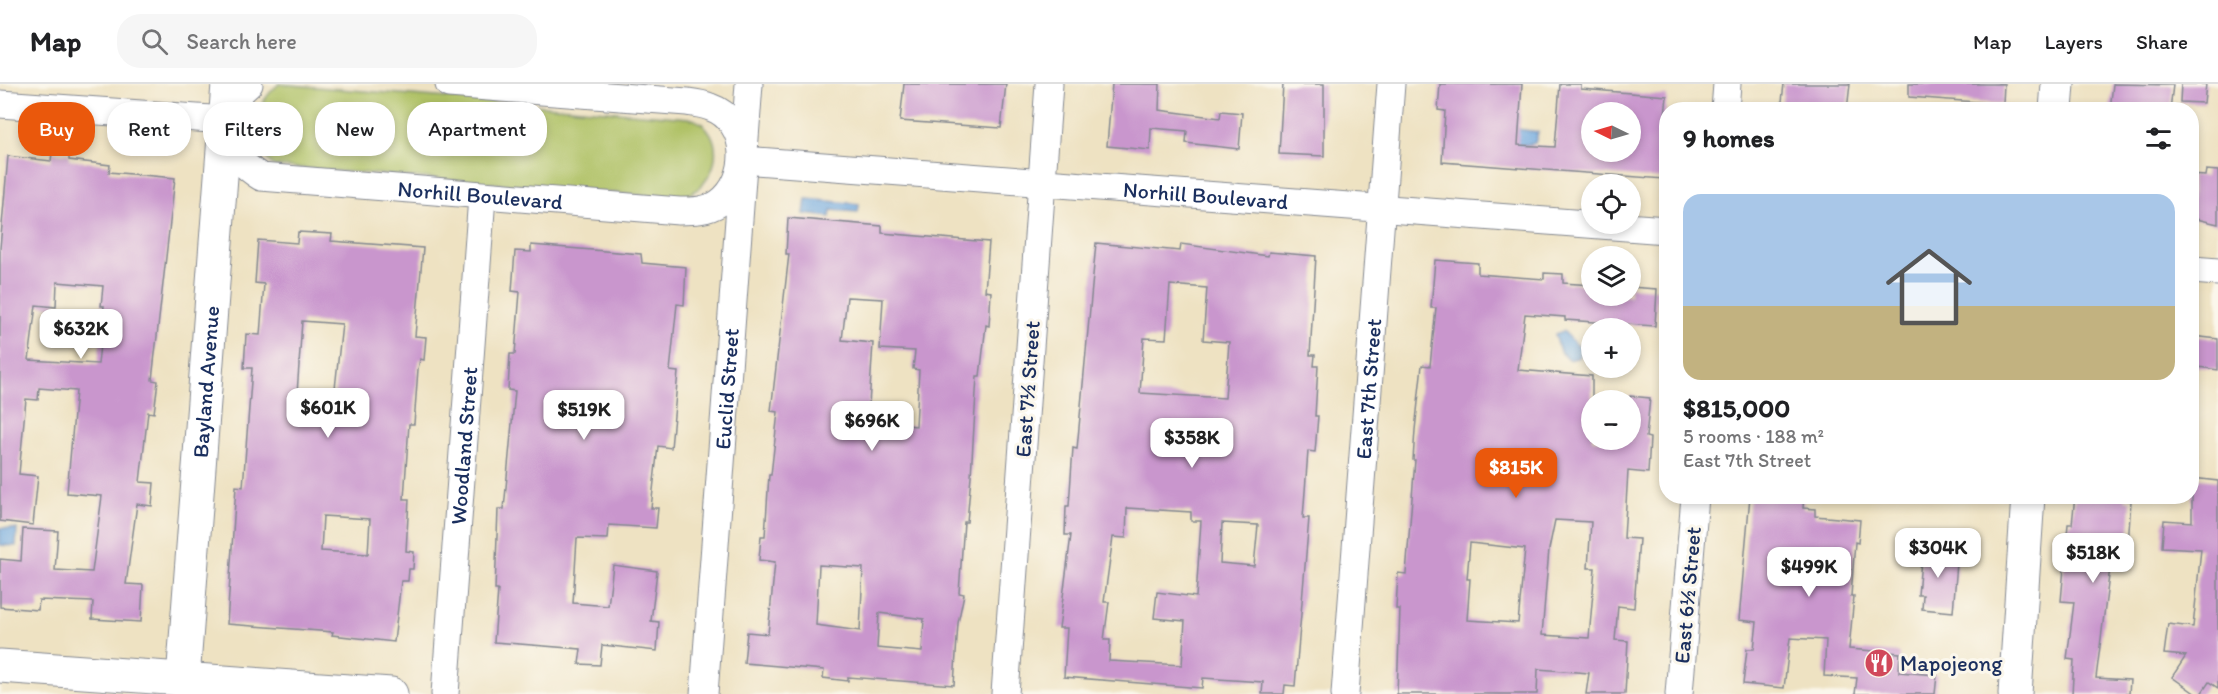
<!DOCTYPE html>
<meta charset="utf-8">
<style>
:root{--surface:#fff;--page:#f6f6f6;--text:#202124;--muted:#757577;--line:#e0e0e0;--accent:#ea580c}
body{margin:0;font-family:Itim,sans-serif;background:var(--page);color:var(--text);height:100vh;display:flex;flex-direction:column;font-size:22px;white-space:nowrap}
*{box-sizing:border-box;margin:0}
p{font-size:20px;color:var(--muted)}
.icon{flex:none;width:33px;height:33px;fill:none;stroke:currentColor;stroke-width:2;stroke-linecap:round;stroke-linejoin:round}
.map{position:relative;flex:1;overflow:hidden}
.sheet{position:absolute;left:1659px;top:18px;width:540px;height:402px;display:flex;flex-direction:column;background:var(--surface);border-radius:24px;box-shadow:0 3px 9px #0003}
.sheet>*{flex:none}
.guide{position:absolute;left:18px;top:18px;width:570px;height:54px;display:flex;gap:12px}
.needle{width:39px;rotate:275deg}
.controls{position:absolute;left:1581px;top:18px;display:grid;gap:12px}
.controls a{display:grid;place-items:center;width:60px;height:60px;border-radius:50%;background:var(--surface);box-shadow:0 3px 9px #0003;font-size:30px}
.price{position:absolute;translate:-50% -51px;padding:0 14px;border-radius:12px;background:#fff;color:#222;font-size:20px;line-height:39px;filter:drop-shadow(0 2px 3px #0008)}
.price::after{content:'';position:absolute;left:50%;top:36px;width:18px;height:14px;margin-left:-9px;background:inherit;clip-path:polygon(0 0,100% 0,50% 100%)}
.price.selected{background:var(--accent);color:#fff}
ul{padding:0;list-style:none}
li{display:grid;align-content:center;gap:12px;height:318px;padding:0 24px}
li+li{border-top:2px solid var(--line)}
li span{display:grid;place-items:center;height:186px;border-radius:18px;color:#555}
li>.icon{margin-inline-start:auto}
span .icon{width:108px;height:108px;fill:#fffc;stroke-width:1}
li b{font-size:26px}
h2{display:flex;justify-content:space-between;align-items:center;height:72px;padding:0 24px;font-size:26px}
.chip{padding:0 21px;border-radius:24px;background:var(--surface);box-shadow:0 3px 9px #0003;font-size:21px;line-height:54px}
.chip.selected{background:var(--accent);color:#fff}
header{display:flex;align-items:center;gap:36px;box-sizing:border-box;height:84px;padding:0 30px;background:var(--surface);border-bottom:2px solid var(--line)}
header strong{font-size:28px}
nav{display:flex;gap:33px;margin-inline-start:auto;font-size:21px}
.search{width:420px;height:54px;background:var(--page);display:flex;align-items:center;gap:15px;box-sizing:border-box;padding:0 21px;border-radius:24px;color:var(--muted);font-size:22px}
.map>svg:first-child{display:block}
.green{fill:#afc165;stroke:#657862;stroke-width:1.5}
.water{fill:#6fa8de;stroke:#456c9e;stroke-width:1.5}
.building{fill:#c996cd;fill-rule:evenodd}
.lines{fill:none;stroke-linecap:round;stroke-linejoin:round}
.minor-casing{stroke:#848890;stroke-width:29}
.tertiary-casing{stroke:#848890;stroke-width:35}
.secondary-casing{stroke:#848890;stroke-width:35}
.minor{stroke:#fff;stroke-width:27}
.tertiary{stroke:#fff;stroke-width:33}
.secondary{stroke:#fff;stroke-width:33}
.labels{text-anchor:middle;stroke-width:6;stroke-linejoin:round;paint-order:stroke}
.street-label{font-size:22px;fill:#1b2f5e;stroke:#fbf7ec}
.poi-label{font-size:22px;fill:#1b2f5e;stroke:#fbf7ec;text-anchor:start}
</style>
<header>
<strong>Map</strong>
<div class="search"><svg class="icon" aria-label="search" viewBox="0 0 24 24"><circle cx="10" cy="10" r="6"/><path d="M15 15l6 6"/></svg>Search here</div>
<nav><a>Map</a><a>Layers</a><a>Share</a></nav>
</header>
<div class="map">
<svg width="2218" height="610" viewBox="0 0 2218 610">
<rect width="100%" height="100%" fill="#fbf7ec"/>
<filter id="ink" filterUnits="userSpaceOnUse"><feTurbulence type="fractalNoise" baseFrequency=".0167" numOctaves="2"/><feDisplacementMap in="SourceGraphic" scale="12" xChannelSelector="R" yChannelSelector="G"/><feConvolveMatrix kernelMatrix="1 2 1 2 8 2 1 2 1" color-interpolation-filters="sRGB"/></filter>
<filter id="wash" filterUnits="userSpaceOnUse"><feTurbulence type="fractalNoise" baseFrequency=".008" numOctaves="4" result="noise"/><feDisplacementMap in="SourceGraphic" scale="24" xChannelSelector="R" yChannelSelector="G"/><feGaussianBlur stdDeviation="1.35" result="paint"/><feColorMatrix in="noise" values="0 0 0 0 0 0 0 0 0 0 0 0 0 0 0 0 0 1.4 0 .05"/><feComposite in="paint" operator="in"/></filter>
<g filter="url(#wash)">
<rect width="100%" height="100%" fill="#eee2c2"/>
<path class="green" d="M279,0l410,34c40,9 33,71 -11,80l-404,-32c-28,-24 -21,-61 5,-82z"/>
<g class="water">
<polygon points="1517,45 1538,48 1535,59 1524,61 1523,73 1512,48"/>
<polygon points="806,115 859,120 858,128 831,126 830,133 804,130"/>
<polygon points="1563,247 1580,264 1580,273 1569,276 1560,267 1555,250"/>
<polygon points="0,444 17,445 16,462 0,461"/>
</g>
<g id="blocks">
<g class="building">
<polygon points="904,0 1006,0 1001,44 900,37"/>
<polygon points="1112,0 1160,0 1159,26 1220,34 1221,27 1242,29 1239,65 1186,59 1187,47 1151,44 1150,66 1107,62"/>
<polygon points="1283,0 1324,0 1324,72 1279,70"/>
<path d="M1440,0h82l-4,61 37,2 5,-63h21v5l86,7 -4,39h3l-2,44 -222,-17 3,-51 -7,-1zM1592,28h38v40h-38z"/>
<polygon points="1784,0 1850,0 1847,26 1781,26"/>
<polygon points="1909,0 2004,0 2003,20 1909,13"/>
<polygon points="2113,0 2173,1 2170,26 2110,26"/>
<polygon points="2181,0 2206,0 2204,19 2180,18"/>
<path d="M52,69l17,1v6l41,5 -1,7 66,6 -23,202 6,1 -4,32 -6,-1 -8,70 14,1 -2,23 -15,-2 -11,80 17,1 -2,37 -49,-3 1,-17 -54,-2 -1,10 -38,-3v-48l21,2 2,-32 35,2 -3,39 37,2 10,-76 -35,-3 9,-102 -37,-3 -1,12 -12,-1 -7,75 19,2 -5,49 -33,-4v-273l8,-92 43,5zM57,198l46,4 -2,20h3l-6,58 -69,-4 7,-55 20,2z"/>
<polygon points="2206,86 2218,87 2218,140 2192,134 2192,91 2205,92"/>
<path d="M788,134l94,8v7l107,9 -4,49 6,1 -2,34 -3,-1 -6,51h-3l-6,100 -4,46h-3l-5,71 5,1 -6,29 -4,62 -106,-8v4l-25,-3 1,-8 -80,-7 3,-31 21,2 7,-72 -16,-2 2,-24h4l4,-61h2l7,-63 -7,-1 18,-157h-3zM847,213l36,2 -3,50 35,2 -2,18 6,1 -3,56 -48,-5 5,-78 -31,-3zM819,481l44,3 -3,63 -44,-6zM879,529l45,6 -2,33 -45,-4z"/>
<path d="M298,148l34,2 -1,7 92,7 -8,88 11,1 -2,23 -4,-1 -2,10 -4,55h-5l-5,75h5l-3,52 8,1 -1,17h-4l-1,12h-7l-7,61 -62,-7 1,-3 -106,-8 9,-138 7,1 9,-119h-8l2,-34 14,1 4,-51 -9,-1 3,-43 39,3zM302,237l40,3 -8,74 -37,-4zM323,432l47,3 -2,35 -47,-3z"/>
<path d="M1096,159l84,8 1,-7 87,12 1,-4 47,4 -6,99h5l-1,11h4l-3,50h3l-3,36 -7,-1 -5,67h6l-14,168 -10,-1 -1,9h-22l1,-12 -60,-4 -1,10 -138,-11 3,-49h-8l12,-93h-6l1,-29h3l4,-58 4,1zM1170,201l37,3 -4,52 26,2 -4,56 -85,-5 4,-55 22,1zM1127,424l64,4v9h10l-5,76 -39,-5 -3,26 31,3 -3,44 -73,-4 1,-21h-6l5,-38h-5l9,-65 13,1zM1222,439l36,2 -4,41 -34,-3z"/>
<polygon points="531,161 641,170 642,179 686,183 684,221 677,220 670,287 678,288 671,364 658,362 651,424 658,424 656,444 609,441 608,455 577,454 573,519 608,522 613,481 657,487 651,537 659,538 657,567 602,561 600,581 579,580 581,565 494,558 498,506 495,506 498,425 504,425 515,307 508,306 510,270 515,270 520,208 512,207 515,167 531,168"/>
<path d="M1435,176l43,3v11l66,5v-6l19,1v9l29,2v11h38v-9l27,2 -2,37 -90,-6v-3l-40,-3 -7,56 74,6v64h38v-44l20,2 -4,39 4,1 -2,35 -20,-2 -4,67 15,1 -5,69 -16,-2 -3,34 13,1 -3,53h-39l3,-21 -51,-4 -1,25h-140l3,-85h-4l2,-36 8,1 9,-114h-2l2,-30 7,-65 8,1 6,-58h-5zM1555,436l36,2 -3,46h7l-6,70 -47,-3 7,-86zM1470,459l55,6 -7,74 -51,-3 3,-41h-3z"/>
<polygon points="2192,252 2218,255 2218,286 2192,282"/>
<polygon points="2192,394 2218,397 2218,604 2209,598 2201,610 2196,610 2172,593 2186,572 2164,570 2168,540 2193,543 2201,465 2162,463 2164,436 2192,438"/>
<polygon points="1750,412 1804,412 1803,424 1815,425 1815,432 1860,436 1858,459 1855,458 1851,512 1854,512 1849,565 1900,569 1899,588 1937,591 1935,610 1855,610 1857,594 1824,592 1826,556 1790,554 1784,604 1743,600 1747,565 1754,565 1757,538 1739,536"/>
<polygon points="2075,412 2125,412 2125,416 2131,417 2127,477 2111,476 2096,594 2130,596 2129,610 2072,610 2074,576 2067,575 2074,518 2061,517 2068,440 2072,440"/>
<polygon points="1922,465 1958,467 1953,528 1922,525 1923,511 1918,511"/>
</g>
</g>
</g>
<g filter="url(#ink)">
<use href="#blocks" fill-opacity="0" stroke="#848890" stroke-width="1.5"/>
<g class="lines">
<g class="minor-casing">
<g id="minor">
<path id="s1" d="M249,0c-5,5 -13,11 -16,17 -19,30 3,61 28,76l418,34c13,0 28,0 40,-8 32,-23 32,-82 -9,-96 -7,-3 -15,-4 -23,-5l-238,-18"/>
<polyline points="0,20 225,36"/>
<polyline points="1725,26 1727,0"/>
<path id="s2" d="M743,76l923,70"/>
<polyline points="2192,186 2218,188"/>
<path id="s3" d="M445,610l37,-497"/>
<path id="s4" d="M704,610l45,-610"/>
<polyline points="1005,610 1049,0"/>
<path id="s5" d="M1345,610l46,-610"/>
<polyline points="1679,610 1695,412"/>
</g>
</g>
<g class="tertiary-casing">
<g id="tertiary">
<path id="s6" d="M183,595l45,-595"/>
</g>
</g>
<g class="secondary-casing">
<g id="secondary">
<polyline points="2056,26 2058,0"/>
<polyline points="0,582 391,610"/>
<polyline points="2015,610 2028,412"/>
</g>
</g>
<use href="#minor" class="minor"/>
<use href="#tertiary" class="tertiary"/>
<use href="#secondary" class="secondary"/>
</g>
</g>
<defs>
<g id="restaurant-disc" transform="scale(1.5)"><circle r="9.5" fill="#d1495b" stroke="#fbf7ec"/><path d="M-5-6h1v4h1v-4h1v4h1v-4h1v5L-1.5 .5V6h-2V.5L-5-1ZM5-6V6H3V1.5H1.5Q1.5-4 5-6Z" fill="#fff"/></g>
</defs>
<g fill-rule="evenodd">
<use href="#restaurant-disc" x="1879" y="579"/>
</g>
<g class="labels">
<g class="street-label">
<text dy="8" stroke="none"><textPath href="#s2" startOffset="464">Norhill Boulevard</textPath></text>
<text dy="8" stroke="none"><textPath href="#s1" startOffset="334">Norhill Boulevard</textPath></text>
<text dy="8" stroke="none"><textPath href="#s6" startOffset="298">Bayland Avenue</textPath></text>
<text dy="8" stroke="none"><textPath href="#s4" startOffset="306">Euclid Street</textPath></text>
<text transform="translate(1027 305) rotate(-86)" y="8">East 7½ Street</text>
<text dy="8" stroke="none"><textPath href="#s5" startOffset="306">East 7th Street</textPath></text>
<text dy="8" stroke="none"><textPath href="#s3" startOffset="249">Woodland Street</textPath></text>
<text transform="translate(1687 511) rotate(-85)" y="8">East 6½ Street</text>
</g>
<g class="poi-label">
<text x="1900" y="587">Mapojeong</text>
</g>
</g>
</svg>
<div class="controls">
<a><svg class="needle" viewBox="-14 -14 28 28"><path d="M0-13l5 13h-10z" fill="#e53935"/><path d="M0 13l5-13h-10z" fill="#757577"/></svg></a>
<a><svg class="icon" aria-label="locate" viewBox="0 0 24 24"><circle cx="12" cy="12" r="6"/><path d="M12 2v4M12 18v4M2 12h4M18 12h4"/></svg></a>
<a><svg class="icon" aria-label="layers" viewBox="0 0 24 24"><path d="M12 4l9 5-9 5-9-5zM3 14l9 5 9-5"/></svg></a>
<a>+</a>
<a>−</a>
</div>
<b class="price" style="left:81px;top:276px">$632K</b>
<b class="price" style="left:328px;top:355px">$601K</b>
<b class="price" style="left:584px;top:357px">$519K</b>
<b class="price" style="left:872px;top:368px">$696K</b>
<b class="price" style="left:1192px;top:385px">$358K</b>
<b class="price selected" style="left:1516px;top:415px">$815K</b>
<b class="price" style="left:1938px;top:495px">$304K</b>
<b class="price" style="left:2093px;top:500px">$518K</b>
<b class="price" style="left:1809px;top:514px">$499K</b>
<div class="guide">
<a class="chip selected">Buy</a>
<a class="chip">Rent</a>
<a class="chip">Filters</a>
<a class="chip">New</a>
<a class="chip">Apartment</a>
</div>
<section class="sheet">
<h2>9 homes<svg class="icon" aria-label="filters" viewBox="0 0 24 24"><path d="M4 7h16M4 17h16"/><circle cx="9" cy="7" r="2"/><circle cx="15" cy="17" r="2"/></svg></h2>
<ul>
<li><span style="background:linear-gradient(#a9c7e8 60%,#c2b280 0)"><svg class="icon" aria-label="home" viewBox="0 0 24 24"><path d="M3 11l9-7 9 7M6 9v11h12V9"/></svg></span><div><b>$815,000</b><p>5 rooms · 188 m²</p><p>East 7th Street</p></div></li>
</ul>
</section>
</div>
